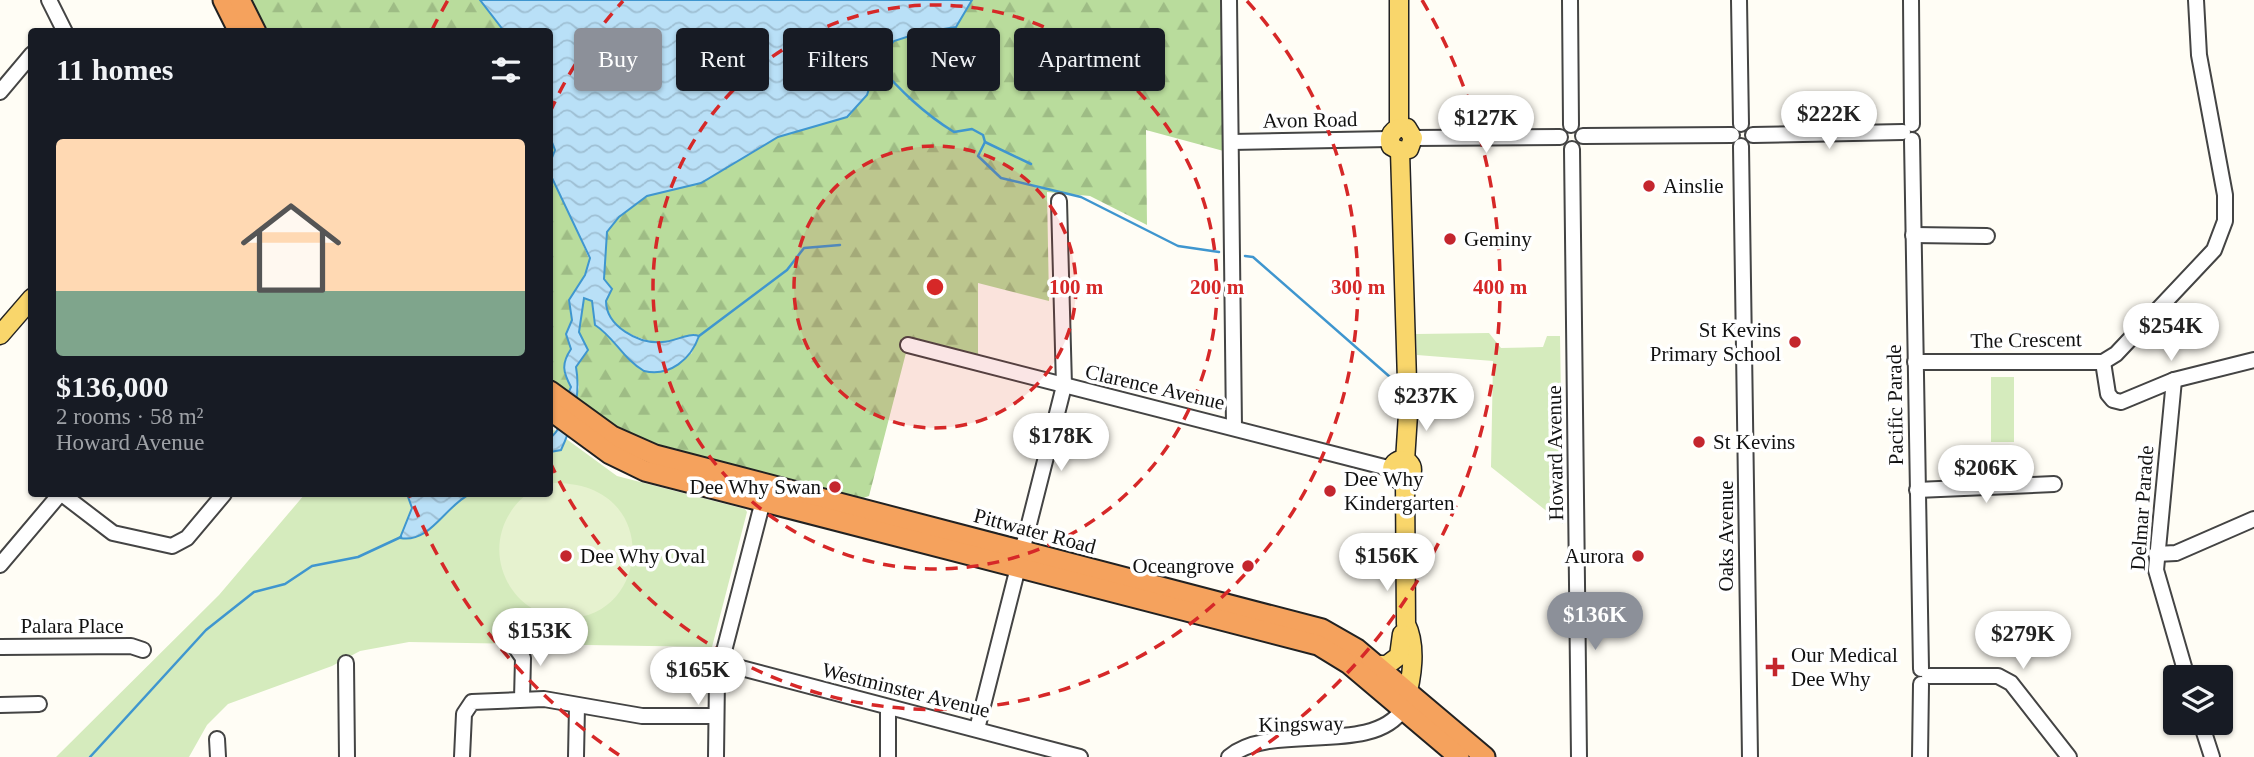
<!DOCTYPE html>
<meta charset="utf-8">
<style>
:root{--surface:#171b24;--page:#242831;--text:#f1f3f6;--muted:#9ea1a6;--accent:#8c9099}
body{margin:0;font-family:"Times New Roman",serif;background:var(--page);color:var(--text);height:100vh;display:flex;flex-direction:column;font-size:26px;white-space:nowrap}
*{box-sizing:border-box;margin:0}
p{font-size:23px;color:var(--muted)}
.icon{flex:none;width:38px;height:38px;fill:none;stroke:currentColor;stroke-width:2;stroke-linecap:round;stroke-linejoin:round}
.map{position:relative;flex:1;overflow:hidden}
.drawer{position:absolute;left:28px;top:28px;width:525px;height:469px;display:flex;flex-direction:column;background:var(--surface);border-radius:7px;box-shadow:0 2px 5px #0004}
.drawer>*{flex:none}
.top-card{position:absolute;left:574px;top:28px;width:665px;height:63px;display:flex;gap:14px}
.buttons{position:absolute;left:2163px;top:665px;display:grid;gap:14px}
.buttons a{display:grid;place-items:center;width:70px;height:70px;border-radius:7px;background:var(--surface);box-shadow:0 2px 5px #0004;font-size:35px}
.price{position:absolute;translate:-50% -60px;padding:0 16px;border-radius:24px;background:#fff;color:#222;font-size:23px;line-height:46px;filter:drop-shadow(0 2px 4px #0008)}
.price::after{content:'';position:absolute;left:50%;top:42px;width:21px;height:16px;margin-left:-10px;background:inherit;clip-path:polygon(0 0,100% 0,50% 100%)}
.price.current{background:var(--accent);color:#fff}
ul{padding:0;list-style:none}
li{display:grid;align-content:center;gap:14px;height:371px;padding:0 28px}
li span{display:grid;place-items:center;height:217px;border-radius:7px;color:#555}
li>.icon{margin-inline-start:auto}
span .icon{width:126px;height:126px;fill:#fffc;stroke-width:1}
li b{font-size:30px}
h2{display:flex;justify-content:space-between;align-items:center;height:84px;padding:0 28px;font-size:30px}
.chip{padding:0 24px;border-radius:7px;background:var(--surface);box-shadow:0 2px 5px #0004;font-size:24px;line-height:63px}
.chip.current{background:var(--accent);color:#fff}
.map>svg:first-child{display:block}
.grass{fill:#d5ebbd}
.forest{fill:url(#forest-firs)}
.pitch{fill:#e6f2cf}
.water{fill:url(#water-waves);stroke:#3f96cf;stroke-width:2}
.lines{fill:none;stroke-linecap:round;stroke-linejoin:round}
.stream{stroke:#3f96cf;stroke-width:2.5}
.minor-casing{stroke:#444;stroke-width:18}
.major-casing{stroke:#222;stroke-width:21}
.highway-casing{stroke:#222;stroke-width:23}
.minor{stroke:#fff;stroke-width:14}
.major{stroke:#f9d66b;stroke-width:18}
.highway{stroke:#f5a25d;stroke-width:19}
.ring{fill:none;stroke:#d62828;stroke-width:3.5;stroke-dasharray:12 9}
.poi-dot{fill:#c4262e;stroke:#fff;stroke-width:2.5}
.labels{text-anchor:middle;stroke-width:7;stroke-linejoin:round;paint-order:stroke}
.street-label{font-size:21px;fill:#111;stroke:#fff}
.poi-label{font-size:21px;fill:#111;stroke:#fff;text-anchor:start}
.centre{fill:#d62828;stroke:#fff;stroke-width:3.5}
.ring-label{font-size:21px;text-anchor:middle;font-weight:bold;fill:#d62828;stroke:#fff;stroke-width:7;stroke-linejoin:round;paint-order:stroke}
</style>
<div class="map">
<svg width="2254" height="757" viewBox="0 0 2254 757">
<defs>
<pattern id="forest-firs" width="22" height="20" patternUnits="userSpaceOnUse" patternTransform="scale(1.75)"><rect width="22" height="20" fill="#b9dc9c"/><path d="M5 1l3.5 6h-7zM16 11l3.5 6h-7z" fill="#9ebc85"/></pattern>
<pattern id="water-waves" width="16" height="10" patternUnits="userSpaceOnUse" patternTransform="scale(1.75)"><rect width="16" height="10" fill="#b9e0f7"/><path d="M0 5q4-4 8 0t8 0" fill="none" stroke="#9ebfd3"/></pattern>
</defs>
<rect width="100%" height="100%" fill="#fffdf5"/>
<g class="grass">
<polygon points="1489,333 1501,348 1543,347 1547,336 1560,336 1563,524 1491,467 1493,361 1417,355 1416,334"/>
<rect x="1991" y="377" width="23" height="65"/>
<polygon points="554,430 617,476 745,509 747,512 712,647 409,642 360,651 332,666 228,704 207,725 189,757 56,757 219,595 305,494 550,494 550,432"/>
</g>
<g class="forest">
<polygon points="251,0 480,0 504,31 265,31"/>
<path d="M972,0h258l1,153 -85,-23 1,95 -57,-29 -43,-4 2,109 -71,-18v80l-70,-18 -39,151 -6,2 -215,-53 -42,-23 -30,-22 3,-13 -3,-20 12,-17 -9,-18 5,-35 8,4 2,20 13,10 9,15 14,13 35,12 27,-18 3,-19c-13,3 -25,9 -38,8 -23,-2 -66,-24 -46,-51l-7,-12 3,-47 12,-15 28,-21 54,-13 77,-46 73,-26 16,-16 10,-31 17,-23 25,-8 37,-6z"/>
<path d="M550,137l5,9 -3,12 7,31 31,72 -8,20 -13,19 3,20 -6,14 5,15c-9,14 -10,23 0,36l-3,8 -18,-14z"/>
</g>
<path class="pitch" d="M554,483c110,-1 96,138 11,135 -53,-2 -83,-61 -55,-105 4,-7 11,-15 18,-19 6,-2 15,0 22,0v-9z"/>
<g class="water">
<path d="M480,0h492l-16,27 -37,6 -25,8 -17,23 -10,31 -20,22 -69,20 -77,46 -54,13 -28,21 -12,15 -3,47 8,10 -6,12c0,25 32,43 56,41 13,0 26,-10 37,-6 -8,23 -29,41 -55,35 -21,-12 -30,-34 -49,-46l-3,-24 -8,-3 -5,34 9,18 -12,17c5,28 -3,57 -15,83l-11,2v-14c16,-12 12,-34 21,-51 -8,-15 -10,-23 0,-38l-5,-15 6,-14 -3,-20 16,-25 5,-17 -38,-80 -2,-15 5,-13 -5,-13v-105l-46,-1z"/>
<path d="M407,494h63c-25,12 -40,50 -70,44l12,-30z"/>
</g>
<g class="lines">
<g class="stream">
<path d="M876,63c24,27 47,50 78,69l18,-3 11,6 2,7 -7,14 23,22 80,19 97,49 41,6"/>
<polyline points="985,142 1031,164"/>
<polyline points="1245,256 1253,257 1390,377"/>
<polyline points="699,336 787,270 804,248 840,245"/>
<polyline points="90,757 206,630 254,592 285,584 312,566 358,557 401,537"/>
</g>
<g class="minor-casing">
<g id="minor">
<polyline points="49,0 65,32"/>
<polyline points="1229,0 1234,427"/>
<polyline points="1570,0 1571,125"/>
<polyline points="1739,0 1741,124"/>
<polyline points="1911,0 1912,124"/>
<polyline points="0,92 32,54"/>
<polyline points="1753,135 1903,132"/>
<polyline points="1583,136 1732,135"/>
<polyline points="1413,138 1560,137"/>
<polyline points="1912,140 1921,669"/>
<polyline points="1231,142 1389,139"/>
<polyline points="1741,146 1750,757"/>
<polyline points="1572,149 1579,757"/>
<polyline points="1913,235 1987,236"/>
<polyline points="908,345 1392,469"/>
<polyline points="1915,362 2103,362 2116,354 2214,250 2225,221 2225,195 2199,55 2196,0"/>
<polyline points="2103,362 2108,394 2113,400 2121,402 2174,380 2254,360"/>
<polyline points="2174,380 2156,570 2187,677"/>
<polyline points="1917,490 2054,484"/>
<polyline points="62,494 113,533 172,546 187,538 224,494"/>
<polyline points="2156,554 2176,553 2254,519"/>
<polyline points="0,565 60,494"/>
<polyline points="0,647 131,646 143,650"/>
<polyline points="516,648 523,658 522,699"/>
<polyline points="346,663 347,757"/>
<polyline points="722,663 1080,757"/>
<polyline points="1929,676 1998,676 2011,683 2069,757"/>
<polyline points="0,705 39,704"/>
<polyline points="2201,723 2212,757"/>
<polyline points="977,729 1064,386 1059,201"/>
<polyline points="217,739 218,757"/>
<polyline points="462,757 464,714 472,702 544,699 642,716 715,716"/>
<polyline points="576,757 577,706"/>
<polyline points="716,757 717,678 765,493"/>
<polyline points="888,757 888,708"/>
<path d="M1229,757c42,-36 143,0 174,-48"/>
<polyline points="1920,757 1921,684"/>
</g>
</g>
<g class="major-casing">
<g id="major">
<polyline points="1399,128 1399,0"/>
<polyline points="1399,128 1407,128 1413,138 1409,149 1400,151"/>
<path d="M1399,128c-8,3 -11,10 -8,18l9,5"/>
<polyline points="1400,151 1408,414 1405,461"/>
<polyline points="0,335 32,298"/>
<circle cx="1402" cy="470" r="10"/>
<path d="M1405,480l1,144c11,22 6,55 -1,78"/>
<polyline points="1377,665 1387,665 1399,656 1402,634"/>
</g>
</g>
<g class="highway-casing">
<g id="highway">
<polyline points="223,0 239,32"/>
<polyline points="240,0 256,32"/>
<polyline points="550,391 612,436 655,455 1322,629 1357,649 1485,757"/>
<polyline points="550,410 610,454 645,471 1318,645 1349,664 1459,757"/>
</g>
</g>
<use href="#minor" class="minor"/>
<use href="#major" class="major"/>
<use href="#highway" class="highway"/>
</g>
<circle cx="935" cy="287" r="141" fill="#d62828" fill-opacity=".12"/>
<g class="ring">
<circle cx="935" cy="287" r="141"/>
<circle cx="935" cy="287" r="282"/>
<path d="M550 112A423 423 0 0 1 623 1M1247 1A423 423 0 1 1 550 462"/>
<path d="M619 755A565 565 0 0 1 409 494M432 30A565 565 0 0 1 448 0M1422 0A565 565 0 0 1 1251 755"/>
</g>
<g class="poi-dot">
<circle cx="1649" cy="186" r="7"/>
<circle cx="1450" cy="239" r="7"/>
<circle cx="1795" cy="342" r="7"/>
<circle cx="1699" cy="442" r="7"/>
<circle cx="835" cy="487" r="7"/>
<circle cx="1330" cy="491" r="7"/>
<circle cx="566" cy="556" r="7"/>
<circle cx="1638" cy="556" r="7"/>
<circle cx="1248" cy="566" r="7"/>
<path d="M1771.5 656.5h7v7h7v7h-7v7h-7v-7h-7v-7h7z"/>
</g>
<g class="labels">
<g class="street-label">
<text transform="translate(1310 120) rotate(-1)" y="7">Avon Road</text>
<text transform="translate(2026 340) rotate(-1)" y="7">The Crescent</text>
<text transform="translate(1155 387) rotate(13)" y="7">Clarence Avenue</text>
<text transform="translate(1895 405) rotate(-91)" y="7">Pacific Parade</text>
<text transform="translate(1555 453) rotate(-91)" y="7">Howard Avenue</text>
<text transform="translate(2142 508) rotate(-86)" y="7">Delmar Parade</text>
<text transform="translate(1035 531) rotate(15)" y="7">Pittwater Road</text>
<text transform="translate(1726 536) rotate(-90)" y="7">Oaks Avenue</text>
<text x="72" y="633">Palara Place</text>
<text transform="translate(906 690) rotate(14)" y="7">Westminster Avenue</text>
<text transform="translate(1301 724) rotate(-1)" y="7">Kingsway</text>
</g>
<g class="poi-label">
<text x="1663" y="193">Ainslie</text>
<text x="1464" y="246">Geminy</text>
<text x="1781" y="337" text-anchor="end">St Kevins<tspan x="1781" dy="24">Primary School</tspan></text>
<text x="1713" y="449">St Kevins</text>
<text x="1344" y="486">Dee Why<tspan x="1344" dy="24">Kindergarten</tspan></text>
<text x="821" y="494" text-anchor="end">Dee Why Swan</text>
<text x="580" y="563">Dee Why Oval</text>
<text x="1624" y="563" text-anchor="end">Aurora</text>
<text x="1234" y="573" text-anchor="end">Oceangrove</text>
<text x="1791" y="662">Our Medical<tspan x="1791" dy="24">Dee Why</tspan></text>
</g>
</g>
<circle cx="935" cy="287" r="10" class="centre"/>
<g class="ring-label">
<text x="1076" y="294">100 m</text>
<text x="1217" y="294">200 m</text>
<text x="1358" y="294">300 m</text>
<text x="1500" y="294">400 m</text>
</g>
</svg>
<div class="buttons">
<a><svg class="icon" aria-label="layers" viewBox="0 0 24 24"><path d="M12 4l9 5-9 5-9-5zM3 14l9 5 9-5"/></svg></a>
</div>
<b class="price" style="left:1829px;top:151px">$222K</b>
<b class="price" style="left:1486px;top:155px">$127K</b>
<b class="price" style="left:2171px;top:363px">$254K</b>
<b class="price" style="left:1426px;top:433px">$237K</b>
<b class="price" style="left:1061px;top:473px">$178K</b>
<b class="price" style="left:1986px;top:505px">$206K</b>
<b class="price" style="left:1387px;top:593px">$156K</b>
<b class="price current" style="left:1595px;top:652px">$136K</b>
<b class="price" style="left:540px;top:668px">$153K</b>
<b class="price" style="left:2023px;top:671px">$279K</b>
<b class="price" style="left:698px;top:707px">$165K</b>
<div class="top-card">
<a class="chip current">Buy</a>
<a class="chip">Rent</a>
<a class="chip">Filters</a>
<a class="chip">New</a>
<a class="chip">Apartment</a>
</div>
<section class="drawer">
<h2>11 homes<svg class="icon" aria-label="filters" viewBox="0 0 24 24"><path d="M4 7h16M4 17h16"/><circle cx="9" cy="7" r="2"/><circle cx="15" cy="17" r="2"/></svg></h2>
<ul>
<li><span style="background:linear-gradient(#ffd9b3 70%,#7fa58c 0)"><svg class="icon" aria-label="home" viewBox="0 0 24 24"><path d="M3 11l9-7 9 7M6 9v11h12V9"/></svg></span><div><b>$136,000</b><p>2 rooms · 58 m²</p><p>Howard Avenue</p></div></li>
</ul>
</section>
</div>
